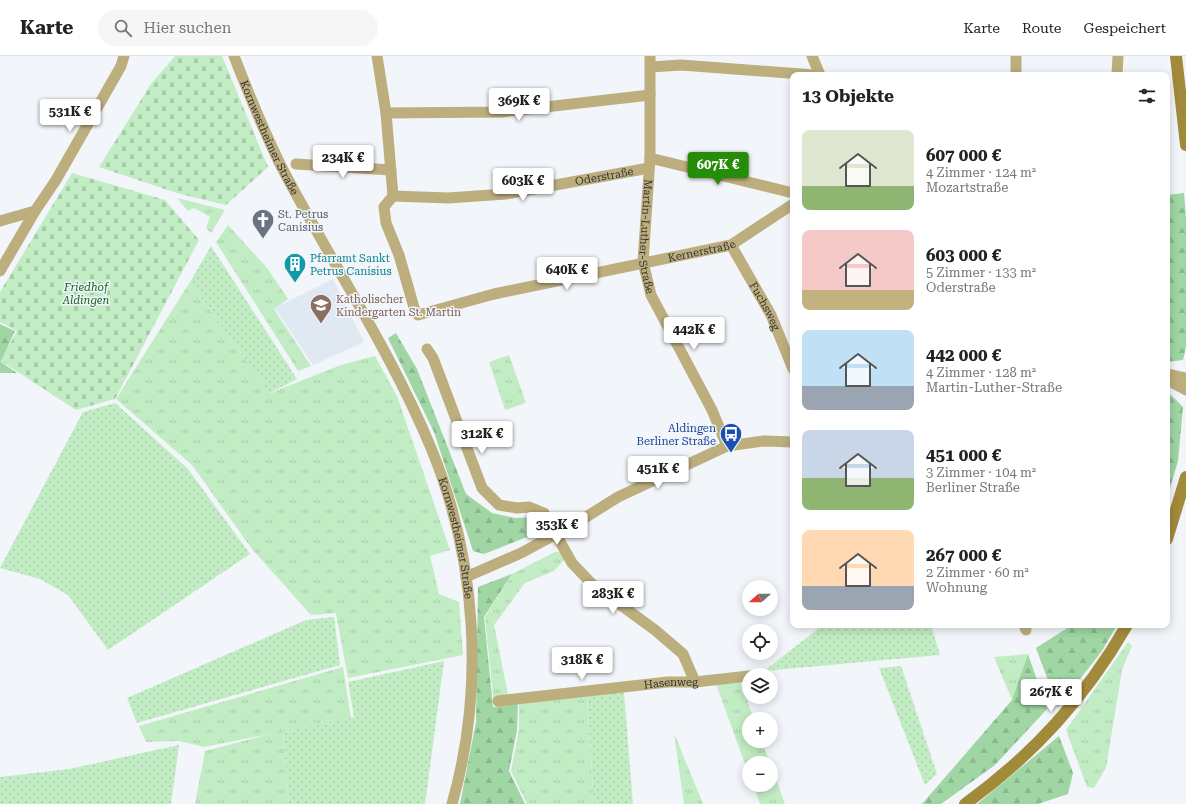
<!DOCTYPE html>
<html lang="de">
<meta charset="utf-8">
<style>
:root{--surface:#fff;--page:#f6f6f6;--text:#222;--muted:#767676;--line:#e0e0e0;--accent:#268d08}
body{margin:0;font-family:"Roboto Serif",serif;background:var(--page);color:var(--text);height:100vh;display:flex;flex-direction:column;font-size:15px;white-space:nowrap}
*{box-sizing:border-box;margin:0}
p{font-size:13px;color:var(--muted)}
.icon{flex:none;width:22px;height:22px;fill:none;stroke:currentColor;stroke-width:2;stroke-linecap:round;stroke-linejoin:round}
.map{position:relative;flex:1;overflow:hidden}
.details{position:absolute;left:790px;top:16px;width:380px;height:556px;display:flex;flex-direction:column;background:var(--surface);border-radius:8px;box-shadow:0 2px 10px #0003}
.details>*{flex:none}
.needle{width:26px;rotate:249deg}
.tools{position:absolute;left:742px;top:524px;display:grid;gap:8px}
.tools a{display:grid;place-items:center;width:36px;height:36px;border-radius:50%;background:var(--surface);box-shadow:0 2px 10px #0003;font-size:20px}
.price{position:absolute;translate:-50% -34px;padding:0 9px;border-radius:4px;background:#fff;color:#222;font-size:13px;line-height:26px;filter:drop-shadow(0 1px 2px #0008)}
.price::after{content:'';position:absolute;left:50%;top:24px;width:12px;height:9px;margin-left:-6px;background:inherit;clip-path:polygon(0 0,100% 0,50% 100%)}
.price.selected{background:var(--accent);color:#fff}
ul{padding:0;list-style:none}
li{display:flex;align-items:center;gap:12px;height:100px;padding:0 12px}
li span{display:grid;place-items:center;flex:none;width:112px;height:80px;border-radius:8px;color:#555}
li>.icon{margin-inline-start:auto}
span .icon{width:48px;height:48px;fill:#fffc;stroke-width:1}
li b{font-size:17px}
h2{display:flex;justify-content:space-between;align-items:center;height:48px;padding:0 12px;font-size:17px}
header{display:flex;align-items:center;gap:24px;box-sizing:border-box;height:56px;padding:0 20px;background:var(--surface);border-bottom:1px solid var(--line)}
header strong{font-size:19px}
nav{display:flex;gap:22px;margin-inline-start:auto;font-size:14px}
.search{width:280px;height:36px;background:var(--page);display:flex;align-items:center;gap:10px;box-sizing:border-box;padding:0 14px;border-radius:22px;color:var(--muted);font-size:15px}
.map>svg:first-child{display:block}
.built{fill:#e0e8f2}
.grass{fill:url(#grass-tufts)}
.forest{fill:url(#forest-firs)}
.cemetery{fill:url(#cemetery-stones)}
.garden{fill:url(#garden-dots)}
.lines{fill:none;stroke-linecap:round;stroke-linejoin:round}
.street{stroke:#bdae7d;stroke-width:11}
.secondary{stroke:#a28a3b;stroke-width:12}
.labels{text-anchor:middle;stroke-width:3;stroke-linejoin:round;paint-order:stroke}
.street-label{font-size:11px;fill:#323334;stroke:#f2f5f9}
.worship-label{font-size:11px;fill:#5b616d;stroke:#f2f5f9;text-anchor:start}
.culture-label{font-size:11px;fill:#0d838f;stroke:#f2f5f9;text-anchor:start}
.park-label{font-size:11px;font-style:italic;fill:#136224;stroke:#f2f5f9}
.education-label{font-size:11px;fill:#785e54;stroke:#f2f5f9;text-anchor:start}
.transit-label{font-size:11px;fill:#164399;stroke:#f2f5f9;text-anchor:end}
</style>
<header>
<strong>Karte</strong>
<div class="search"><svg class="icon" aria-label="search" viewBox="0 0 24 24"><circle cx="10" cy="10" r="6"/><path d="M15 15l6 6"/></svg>Hier suchen</div>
<nav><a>Karte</a><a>Route</a><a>Gespeichert</a></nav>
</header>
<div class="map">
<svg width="1186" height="748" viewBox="0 0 1186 748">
<defs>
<pattern id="grass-tufts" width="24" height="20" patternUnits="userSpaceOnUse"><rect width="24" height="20" fill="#c2edc4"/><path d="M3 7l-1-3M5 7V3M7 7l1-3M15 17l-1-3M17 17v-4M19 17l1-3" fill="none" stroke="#a7cca9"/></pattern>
<pattern id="forest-firs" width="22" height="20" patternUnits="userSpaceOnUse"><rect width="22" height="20" fill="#9fd6a3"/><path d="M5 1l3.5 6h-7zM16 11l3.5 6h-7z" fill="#89b88d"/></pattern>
<pattern id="cemetery-stones" width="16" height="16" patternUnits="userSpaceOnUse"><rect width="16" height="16" fill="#c2edc4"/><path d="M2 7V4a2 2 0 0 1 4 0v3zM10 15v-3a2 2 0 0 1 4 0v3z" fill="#a7cca9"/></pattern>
<pattern id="garden-dots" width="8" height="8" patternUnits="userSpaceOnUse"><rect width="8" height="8" fill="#c2edc4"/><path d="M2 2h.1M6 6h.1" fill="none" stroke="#a7cca9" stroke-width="1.8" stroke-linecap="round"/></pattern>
</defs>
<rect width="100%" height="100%" fill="#f2f5f9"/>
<polygon class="built" points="333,223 364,286 313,309 275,252"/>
<g class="grass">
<polygon points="177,142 225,154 211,177 206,172 210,161 194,152 188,155"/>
<polygon points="228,169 268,213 288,243 274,253 311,310 298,315 216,186"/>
<polygon points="190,226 270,337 341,309 375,300 397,340 450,494 430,500 439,538 459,546 463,599 348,622 336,557 311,559 252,493 192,409 116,343"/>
<polygon points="509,299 526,347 505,354 489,306"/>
<polygon points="555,496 561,496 565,503 554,515 525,527 494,569 510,648 494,650 485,561 512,518"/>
<polygon points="1128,586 1132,590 1122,614 1106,712 1094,732 1087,731 1066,674"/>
<polygon points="1028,598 1012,644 994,601"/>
<polygon points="343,611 351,662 283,676 289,748 195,748 205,695 270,678 204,691 179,685 146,686 139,670"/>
<polygon points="740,626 754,663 749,663 749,685 762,685 770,707 749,707 749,719 716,628"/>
<polygon points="587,640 594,748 527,748 511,715 519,673 519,648"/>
<polygon points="674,677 703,748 684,748"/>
<polygon points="771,709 785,748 760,748 753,729 771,729"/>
</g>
<g class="forest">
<polygon points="1184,137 1186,163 1186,291 1183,304 1167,306 1167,139"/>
<polygon points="0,268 15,275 1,306 17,317 0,317"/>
<polygon points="396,277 417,313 466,438 492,457 515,462 538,461 547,473 484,498 473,495 434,376 388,282"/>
<polygon points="1167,335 1183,351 1178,405 1167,442"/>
<polygon points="512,518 484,561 493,651 518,647 517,674 509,715 525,748 460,748 476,666 478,531"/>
<polygon points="1072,569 1117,569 1102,595 1058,651 1036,592"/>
<polygon points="1028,598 1047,653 995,709 941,748 922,748 1012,644"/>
<polygon points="1059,680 1073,717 1068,738 1038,748 977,748"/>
</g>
<g class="cemetery">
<polygon points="175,0 222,0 268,111 226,149 180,138 99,111 151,28"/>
<polygon points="72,117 165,144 199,184 115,343 76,354 1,305 17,275 0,266 0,236"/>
</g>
<g class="garden">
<polygon points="211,190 297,323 270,337 190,226"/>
<polygon points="115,347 188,413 250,498 108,594 68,539 40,523 0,512 83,356"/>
<polygon points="334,561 340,609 137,667 127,642 306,564"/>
<polygon points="823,569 931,569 940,599 764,615"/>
<polygon points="444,605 425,748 289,748 283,676 354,661 348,626"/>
<polygon points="901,610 937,718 925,729 879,612"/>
<polygon points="624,636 633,748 594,748 587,640"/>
<polygon points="179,689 171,748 0,748 0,721 69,713"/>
</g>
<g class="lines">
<g class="street">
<path id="s1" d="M234,0c14,36 29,73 46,108 49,95 110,185 151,284 46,112 54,240 21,356"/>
<path id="s2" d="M377,0l9,57 7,83 -9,11 2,16 13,32 16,56 3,4 76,-21 237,-49 62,-41"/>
<path id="s3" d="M650,0v102l-7,104 8,33 61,115 15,36"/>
<polyline points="812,0 820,19"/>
<polyline points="651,11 681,9 814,19"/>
<polyline points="1016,19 1016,0"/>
<polyline points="1117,19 1118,0"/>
<polyline points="386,57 502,56 650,39"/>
<polyline points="650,102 793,137"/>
<polyline points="296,108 391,114"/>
<path id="s4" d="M393,140l55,2 58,-4 143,-26"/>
<polyline points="0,165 35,155"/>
<path id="s5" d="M731,189l40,70 22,54"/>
<polyline points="0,215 35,155 56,124 121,10 124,0"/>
<polyline points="427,293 433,302 482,432 499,449 517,452 529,451 544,457 572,507 592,528 655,574 683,598 695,626"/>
<polyline points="1167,318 1186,322"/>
<polyline points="1167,324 1186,334"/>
<polyline points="466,521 521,497 575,468 618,441 727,390 764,385 793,386"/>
<polyline points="1024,569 1026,574"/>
<path id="s6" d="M498,645l170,-19h27l54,-6"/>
</g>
<g class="secondary">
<polyline points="1176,0 1186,89"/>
<polyline points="1167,483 1186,421"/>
<path d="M965,748c68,-49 120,-106 162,-179"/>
</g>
</g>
<defs>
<g id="church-pin" transform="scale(1.15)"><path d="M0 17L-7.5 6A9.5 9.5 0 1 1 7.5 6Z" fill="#6b7280" stroke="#f2f5f9"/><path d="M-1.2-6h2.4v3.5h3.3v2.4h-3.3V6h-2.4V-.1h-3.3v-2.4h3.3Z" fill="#fff"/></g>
<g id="building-pin" transform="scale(1.15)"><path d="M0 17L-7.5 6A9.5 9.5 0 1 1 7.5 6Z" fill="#0f9aa8" stroke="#f2f5f9"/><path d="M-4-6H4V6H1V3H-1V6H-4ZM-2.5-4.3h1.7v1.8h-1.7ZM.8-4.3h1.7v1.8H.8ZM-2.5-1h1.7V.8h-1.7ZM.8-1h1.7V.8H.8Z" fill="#fff"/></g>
<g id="school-pin" transform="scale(1.15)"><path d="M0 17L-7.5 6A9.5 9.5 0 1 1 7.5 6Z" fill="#8d6e63" stroke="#f2f5f9"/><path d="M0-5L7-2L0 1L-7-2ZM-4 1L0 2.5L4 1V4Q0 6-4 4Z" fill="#fff"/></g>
<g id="bus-pin" transform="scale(1.15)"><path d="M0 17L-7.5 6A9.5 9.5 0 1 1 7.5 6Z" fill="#1a4fb4" stroke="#f2f5f9"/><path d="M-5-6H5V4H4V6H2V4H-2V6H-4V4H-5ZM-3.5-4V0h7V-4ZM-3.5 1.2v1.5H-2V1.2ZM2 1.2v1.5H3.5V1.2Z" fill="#fff"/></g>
</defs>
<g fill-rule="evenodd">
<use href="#church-pin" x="263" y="164"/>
<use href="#building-pin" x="295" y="208"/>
<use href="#school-pin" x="321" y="249"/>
<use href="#bus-pin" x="731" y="378"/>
</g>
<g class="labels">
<g class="street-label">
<text dy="4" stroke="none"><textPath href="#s1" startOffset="89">Kornwestheimer Straße</textPath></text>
<text dy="4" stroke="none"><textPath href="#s4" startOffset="213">Oderstraße</textPath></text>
<text dy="4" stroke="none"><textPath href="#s3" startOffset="181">Martin-Luther-Straße</textPath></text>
<text dy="4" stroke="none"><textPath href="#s2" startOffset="560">Kernerstraße</textPath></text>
<text dy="4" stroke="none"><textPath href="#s5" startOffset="70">Fuchsweg</textPath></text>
<text dy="4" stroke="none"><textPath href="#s1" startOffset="533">Kornwestheimer Straße</textPath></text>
<text dy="4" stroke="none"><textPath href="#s6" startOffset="174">Hasenweg</textPath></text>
</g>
<g class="worship-label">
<text x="278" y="162">St. Petrus<tspan x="278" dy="13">Canisius</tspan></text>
</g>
<g class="culture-label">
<text x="310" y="206">Pfarramt Sankt<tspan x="310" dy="13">Petrus Canisius</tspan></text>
</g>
<g class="park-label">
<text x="86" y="235">Friedhof<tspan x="86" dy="13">Aldingen</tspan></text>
</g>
<g class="education-label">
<text x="336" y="247">Katholischer<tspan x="336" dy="13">Kindergarten St. Martin</tspan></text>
</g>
<g class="transit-label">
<text x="716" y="376">Aldingen<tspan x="716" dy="13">Berliner Straße</tspan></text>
</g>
</g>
</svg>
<div class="tools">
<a><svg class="needle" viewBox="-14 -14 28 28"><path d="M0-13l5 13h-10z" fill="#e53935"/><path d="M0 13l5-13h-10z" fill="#767676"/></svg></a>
<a><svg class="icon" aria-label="locate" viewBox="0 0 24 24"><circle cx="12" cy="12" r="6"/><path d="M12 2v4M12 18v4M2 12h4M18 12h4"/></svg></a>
<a><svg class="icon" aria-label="layers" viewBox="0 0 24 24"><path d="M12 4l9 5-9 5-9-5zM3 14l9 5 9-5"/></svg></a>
<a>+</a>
<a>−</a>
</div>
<b class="price" style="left:519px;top:66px">369K €</b>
<b class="price" style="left:70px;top:77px">531K €</b>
<b class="price" style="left:343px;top:123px">234K €</b>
<b class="price selected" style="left:718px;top:130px">607K €</b>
<b class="price" style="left:523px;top:146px">603K €</b>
<b class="price" style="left:567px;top:235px">640K €</b>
<b class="price" style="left:694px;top:295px">442K €</b>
<b class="price" style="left:482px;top:399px">312K €</b>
<b class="price" style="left:658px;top:434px">451K €</b>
<b class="price" style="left:557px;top:490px">353K €</b>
<b class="price" style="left:613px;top:559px">283K €</b>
<b class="price" style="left:582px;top:625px">318K €</b>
<b class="price" style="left:1051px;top:657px">267K €</b>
<section class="details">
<h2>13 Objekte<svg class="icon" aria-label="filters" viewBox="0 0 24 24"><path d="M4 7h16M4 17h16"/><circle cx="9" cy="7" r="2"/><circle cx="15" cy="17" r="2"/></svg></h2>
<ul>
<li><span style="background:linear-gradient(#dfe7d0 70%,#8fb573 0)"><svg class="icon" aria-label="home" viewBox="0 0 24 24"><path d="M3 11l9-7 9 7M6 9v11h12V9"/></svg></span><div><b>607 000 €</b><p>4 Zimmer · 124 m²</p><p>Mozartstraße</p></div></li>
<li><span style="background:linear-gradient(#f6c9c9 75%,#c2b280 0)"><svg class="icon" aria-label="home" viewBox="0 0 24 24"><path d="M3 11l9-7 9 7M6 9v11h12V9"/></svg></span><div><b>603 000 €</b><p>5 Zimmer · 133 m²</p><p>Oderstraße</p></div></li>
<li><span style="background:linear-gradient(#bfe0f5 70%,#9aa5b1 0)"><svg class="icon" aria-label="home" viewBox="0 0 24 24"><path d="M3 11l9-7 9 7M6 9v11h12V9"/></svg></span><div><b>442 000 €</b><p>4 Zimmer · 128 m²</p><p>Martin-Luther-Straße</p></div></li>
<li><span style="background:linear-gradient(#c9d6e8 60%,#8fb573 0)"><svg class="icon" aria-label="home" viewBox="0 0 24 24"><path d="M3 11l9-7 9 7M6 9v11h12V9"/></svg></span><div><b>451 000 €</b><p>3 Zimmer · 104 m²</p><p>Berliner Straße</p></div></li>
<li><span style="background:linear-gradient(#ffd9b3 70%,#9aa5b1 0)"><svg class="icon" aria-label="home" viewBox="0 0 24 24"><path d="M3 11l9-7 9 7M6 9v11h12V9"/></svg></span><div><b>267 000 €</b><p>2 Zimmer · 60 m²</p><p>Wohnung</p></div></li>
</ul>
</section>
</div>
